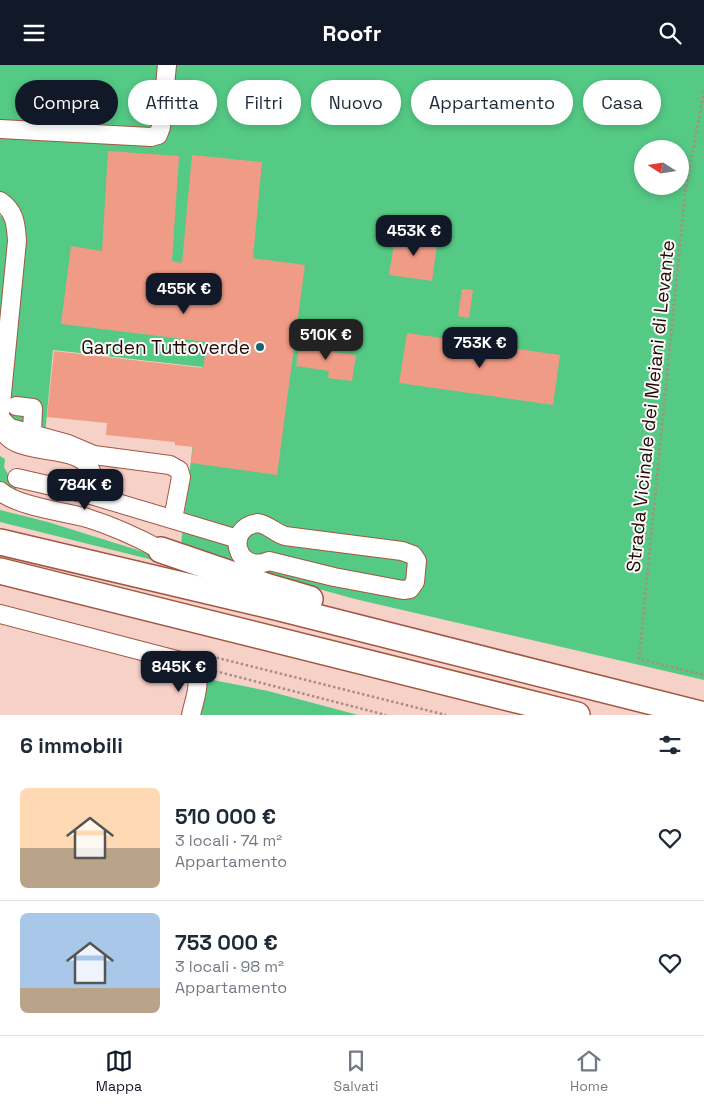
<!DOCTYPE html>
<html lang="it">
<meta charset="utf-8">
<style>
:root{--surface:#fff;--page:#f2f2f3;--text:#1f2937;--muted:#747a83;--line:#e0e1e3;--accent:#111827}
body{margin:0;font-family:"Space Grotesk",sans-serif;background:var(--page);color:var(--text);height:100vh;display:flex;flex-direction:column;font-size:19px;white-space:nowrap}
*{box-sizing:border-box;margin:0}
p{font-size:16px;color:var(--muted)}
.icon{flex:none;width:28px;height:28px;fill:none;stroke:currentColor;stroke-width:2;stroke-linecap:round;stroke-linejoin:round}
.map{position:relative;height:650px;overflow:hidden}
.drawer{display:flex;flex-direction:column;background:var(--surface);flex:1}
.drawer>*{flex:none}
.guide{position:absolute;left:15px;top:15px;width:675px;height:45px;display:flex;gap:10px}
.needle{width:32px;rotate:282deg}
.controls{position:absolute;left:634px;top:75px;display:grid;gap:10px}
.controls a{display:grid;place-items:center;width:55px;height:55px;border-radius:50%;background:var(--surface);box-shadow:0 2px 8px #0003;font-size:25px}
.price{position:absolute;translate:-50% -42px;padding:0 11px;border-radius:10px;background:var(--accent);color:#fff;font-size:16px;line-height:32px;filter:drop-shadow(0 1px 2px #0008)}
.price::after{content:'';position:absolute;left:50%;top:30px;width:15px;height:11px;margin-left:-8px;background:inherit;clip-path:polygon(0 0,100% 0,50% 100%)}
.price.active{background:#222;color:#fff}
ul{padding:0;list-style:none}
li{display:flex;align-items:center;gap:15px;height:125px;padding:0 20px}
li+li{border-top:1px solid var(--line)}
li span{display:grid;place-items:center;flex:none;width:140px;height:100px;border-radius:8px;color:#555}
li>.icon{margin-inline-start:auto}
span .icon{width:60px;height:60px;fill:#fffc;stroke-width:1}
li b{font-size:21px}
h2{display:flex;justify-content:space-between;align-items:center;height:60px;padding:0 20px;font-size:21px}
.pill{padding:0 18px;border-radius:22px;background:var(--surface);box-shadow:0 2px 8px #0003;font-size:18px;line-height:45px}
.pill.active{background:var(--accent);color:#fff}
header{display:flex;justify-content:space-between;align-items:center;height:65px;padding:0 20px;background:var(--accent);color:#fff;font-size:22px;font-weight:800}
.menu{display:flex;justify-content:space-around;align-items:center;height:70px;border-top:1px solid var(--line);background:var(--surface);font-size:14px;color:var(--muted)}
.menu a{display:grid;justify-items:center;gap:2px}
.menu .active{color:var(--accent)}
.map>svg:first-child{display:block}
.green{fill:#54ca85;fill-rule:evenodd}
.building{fill:#f09b85}
.lines{fill:none;stroke-linecap:round;stroke-linejoin:round}
.minor-casing{stroke:#a45643;stroke-width:20}
.highway-casing{stroke:#a45643;stroke-width:28}
.path{stroke:#ad8b84;stroke-width:2.5;stroke-dasharray:2.5 2.5;stroke-linecap:butt}
.minor{stroke:#fff;stroke-width:18}
.highway{stroke:#fff;stroke-width:25}
.poi-dot{fill:#1b6372;stroke:#fbfbfb;stroke-width:2}
.labels{text-anchor:middle;stroke-width:4;stroke-linejoin:round;paint-order:stroke}
.poi-label{font-size:19px;fill:#260803;stroke:#fbfbfb;text-anchor:end}
.street-label{font-size:19px;fill:#260803;stroke:#fbfbfb}
</style>
<header><svg class="icon" aria-label="menu" viewBox="0 0 24 24"><path d="M4 6h16M4 12h16M4 18h16"/></svg>Roofr<svg class="icon" aria-label="search" viewBox="0 0 24 24"><circle cx="10" cy="10" r="6"/><path d="M15 15l6 6"/></svg></header>
<div class="map">
<svg width="704" height="650" viewBox="0 0 704 650">
<rect width="100%" height="100%" fill="#f5d1c8"/>
<g class="green">
<path d="M0,0h704v615l-349,-81 -69,-19 -105,-36 21,-177 -149,-17 -8,85 -40,-3 18,-218 -8,-12 -15,-9zM642,84h38v37h-38z"/>
<polygon points="0,151 4,152 10,167 0,286"/>
<polygon points="0,391 5,394 4,402 20,430 0,419"/>
<polygon points="0,445 48,457 163,493 161,497 0,457"/>
<polygon points="208,614 268,626 358,650 201,650"/>
</g>
<g class="building">
<polygon points="108,86 179,91 172,196 182,198 192,90 262,97 253,193 305,200 277,410 191,398 193,382 175,380 175,377 106,370 107,358 47,352 54,286 203,303 207,277 61,259 71,181 102,186"/>
<polygon points="396,167 438,173 432,216 389,210"/>
<polygon points="462,224 473,225 469,253 458,251"/>
<polygon points="407,268 560,290 553,340 399,318"/>
<polygon points="300,275 326,279 325,286 356,290 352,316 328,313 329,306 296,301"/>
</g>
<g class="lines">
<g class="minor-casing">
<g id="minor">
<polyline points="0,64 151,72 158,70 161,62 167,0"/>
<path d="M0,136c15,10 16,23 17,40l-17,173"/>
<polyline points="16,341 33,343 32,369"/>
<polyline points="0,353 10,363 68,379 94,390 170,400 179,405 181,412 173,454"/>
<path d="M0,356c6,42 80,18 91,50 3,7 0,17 0,24"/>
<polyline points="17,413 91,430 238,474"/>
<path d="M0,426c16,15 65,21 87,27 26,8 50,19 74,32"/>
<path d="M258,458c11,2 17,10 27,13l117,15 11,4 4,6 -2,21 -5,7 -7,1 -69,-13 -65,-16c-32,14 -46,-33 -11,-38z"/>
<path d="M0,549l188,49c17,14 7,33 3,52"/>
</g>
</g>
<g class="highway-casing">
<g id="highway">
<polyline points="0,477 280,543 704,650"/>
<polyline points="161,485 269,522 310,534"/>
<polyline points="0,506 577,650"/>
</g>
</g>
<g class="path">
<polyline points="704,26 685,128 639,594 704,610"/>
<polyline points="202,589 446,650"/>
<polyline points="210,606 215,606 386,650"/>
</g>
<use href="#minor" class="minor"/>
<use href="#highway" class="highway"/>
</g>
<circle class="poi-dot" cx="260" cy="282" r="5"/>
<g class="labels">
<g class="poi-label">
<text x="250" y="289">Garden Tuttoverde</text>
</g>
<g class="street-label">
<text transform="translate(650 341) rotate(-84)" y="7">Strada Vicinale dei Meiani di Levante</text>
</g>
</g>
</svg>
<div class="controls">
<a><svg class="needle" viewBox="-14 -14 28 28"><path d="M0-13l5 13h-10z" fill="#e53935"/><path d="M0 13l5-13h-10z" fill="#747a83"/></svg></a>
</div>
<b class="price" style="left:414px;top:192px">453K €</b>
<b class="price" style="left:184px;top:250px">455K €</b>
<b class="price active" style="left:326px;top:296px">510K €</b>
<b class="price" style="left:480px;top:304px">753K €</b>
<b class="price" style="left:85px;top:446px">784K €</b>
<b class="price" style="left:179px;top:628px">845K €</b>
<div class="guide">
<a class="pill active">Compra</a>
<a class="pill">Affitta</a>
<a class="pill">Filtri</a>
<a class="pill">Nuovo</a>
<a class="pill">Appartamento</a>
<a class="pill">Casa</a>
</div>
</div>
<section class="drawer">
<h2>6 immobili<svg class="icon" aria-label="filters" viewBox="0 0 24 24"><path d="M4 7h16M4 17h16"/><circle cx="9" cy="7" r="2"/><circle cx="15" cy="17" r="2"/></svg></h2>
<ul>
<li><span style="background:linear-gradient(#ffd9b3 60%,#b9a48a 0)"><svg class="icon" aria-label="home" viewBox="0 0 24 24"><path d="M3 11l9-7 9 7M6 9v11h12V9"/></svg></span><div><b>510 000 €</b><p>3 locali · 74 m²</p><p>Appartamento</p></div><svg class="icon" aria-label="heart" viewBox="0 0 24 24"><path d="M12 20l-8-8c-3-5 5-10 8-4 3-6 11-1 8 4z"/></svg></li>
<li><span style="background:linear-gradient(#a9c7e8 75%,#b9a48a 0)"><svg class="icon" aria-label="home" viewBox="0 0 24 24"><path d="M3 11l9-7 9 7M6 9v11h12V9"/></svg></span><div><b>753 000 €</b><p>3 locali · 98 m²</p><p>Appartamento</p></div><svg class="icon" aria-label="heart" viewBox="0 0 24 24"><path d="M12 20l-8-8c-3-5 5-10 8-4 3-6 11-1 8 4z"/></svg></li>
</ul>
</section>
<nav class="menu">
<a class="active"><svg class="icon" aria-label="map" viewBox="0 0 24 24"><path d="M3 6l6-2 6 2 6-2v14l-6 2-6-2-6 2zM9 4v14M15 6v14"/></svg>Mappa</a>
<a><svg class="icon" aria-label="saved" viewBox="0 0 24 24"><path d="M7 4h10v16l-5-4-5 4z"/></svg>Salvati</a>
<a><svg class="icon" aria-label="home" viewBox="0 0 24 24"><path d="M3 11l9-7 9 7M6 9v11h12V9"/></svg>Home</a>
</nav>
